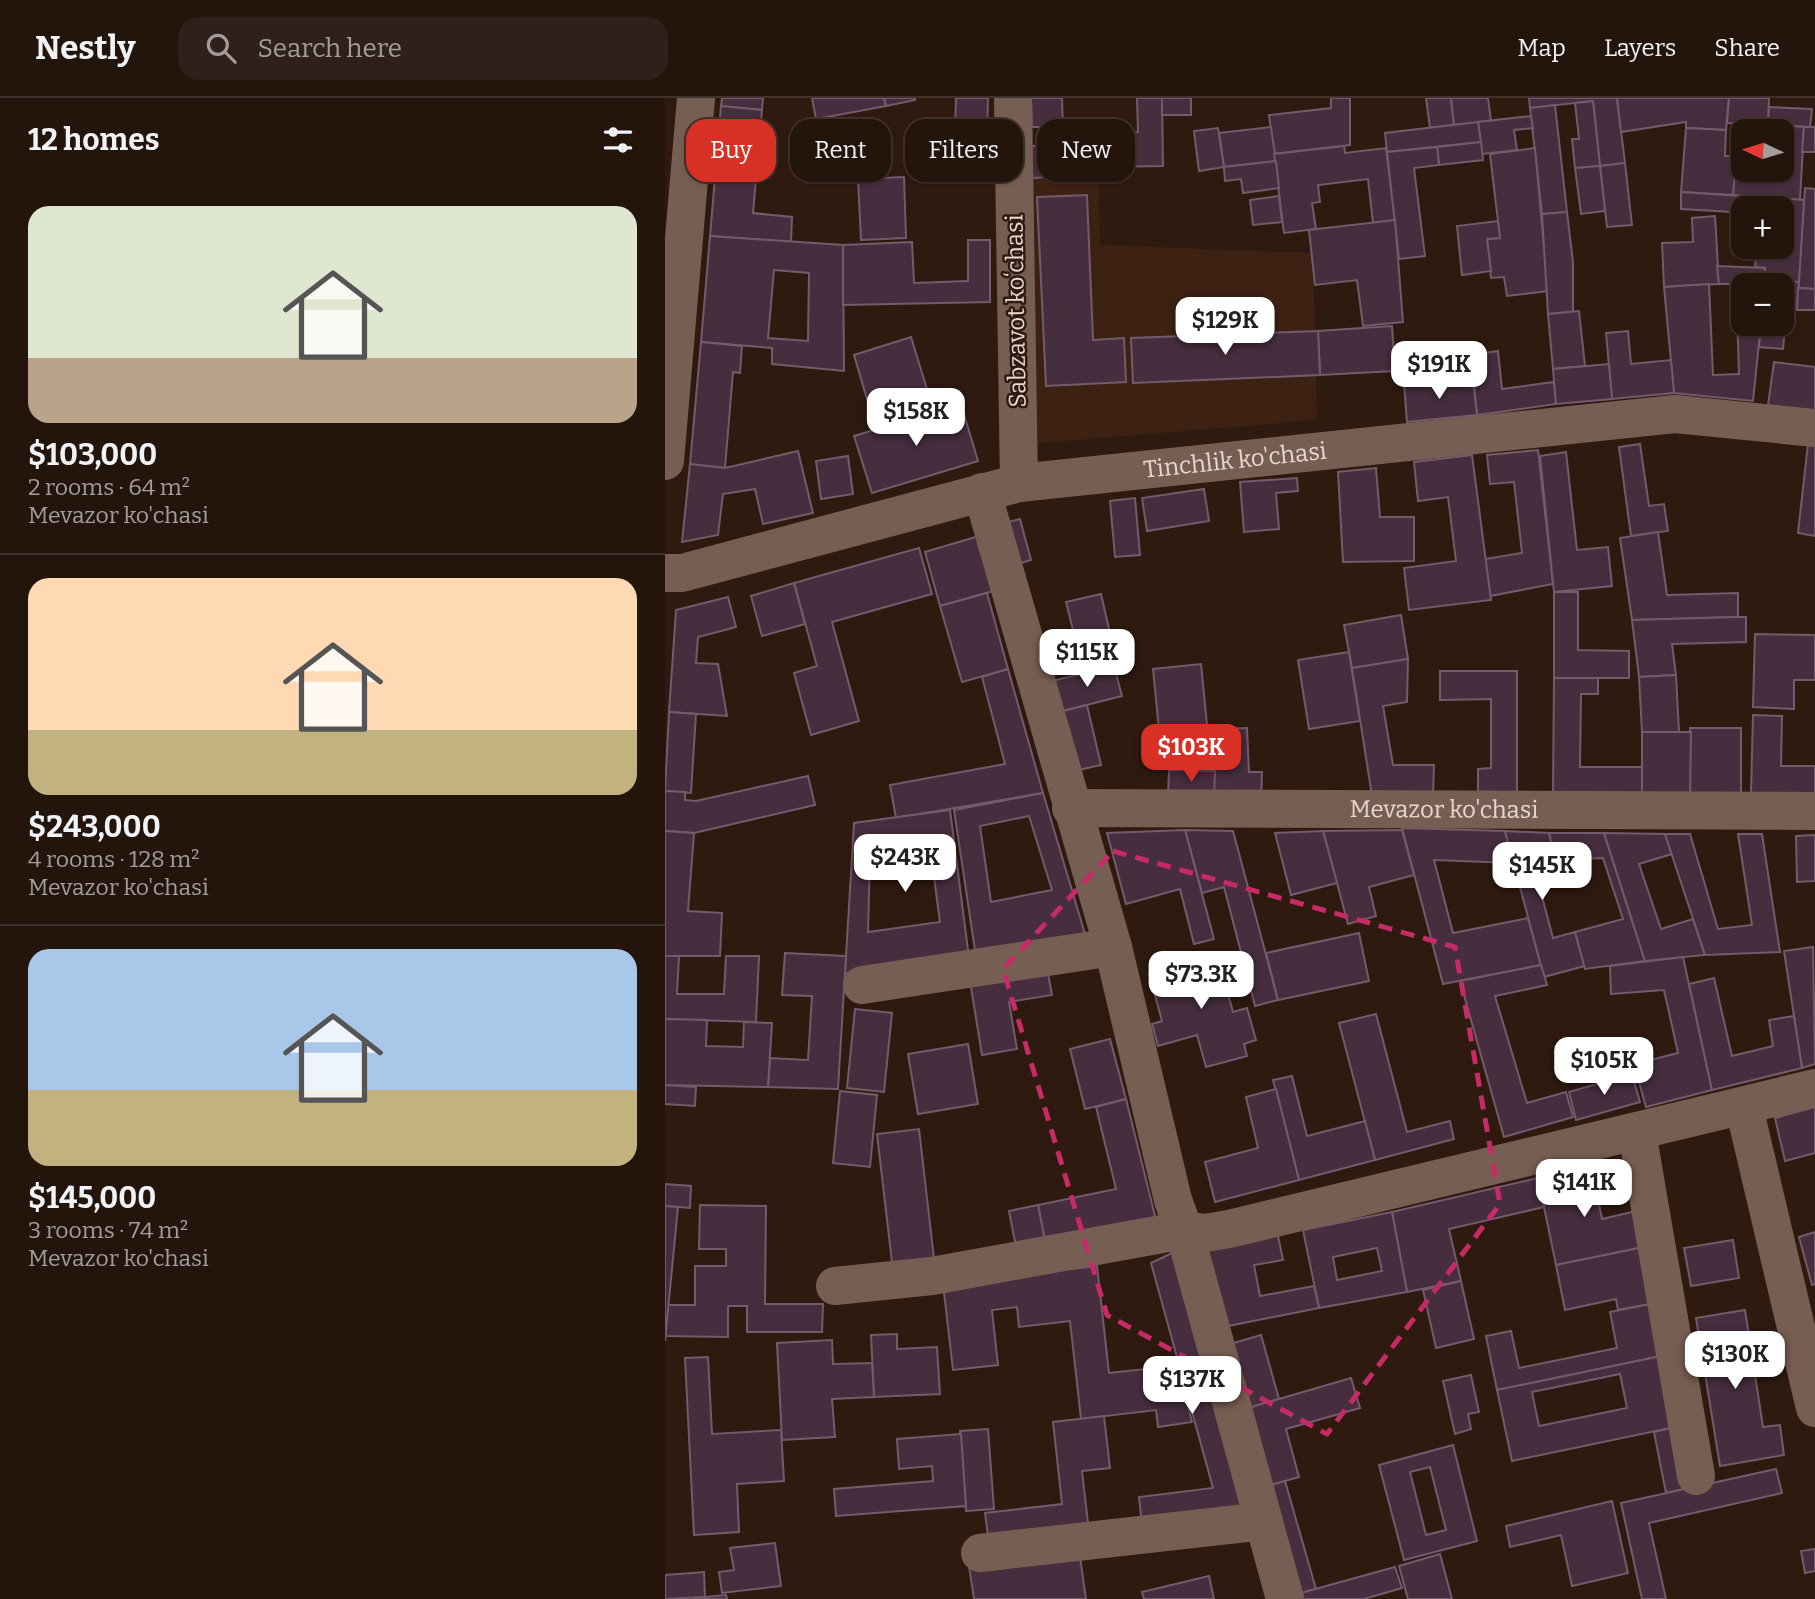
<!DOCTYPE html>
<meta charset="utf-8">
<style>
:root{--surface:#23140c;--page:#2f211a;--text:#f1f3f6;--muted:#a39e9d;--line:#40332d;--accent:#d93025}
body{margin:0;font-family:Bitter,serif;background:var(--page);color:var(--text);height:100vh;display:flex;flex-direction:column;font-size:26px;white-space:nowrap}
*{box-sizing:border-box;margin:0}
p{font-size:23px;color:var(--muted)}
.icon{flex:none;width:38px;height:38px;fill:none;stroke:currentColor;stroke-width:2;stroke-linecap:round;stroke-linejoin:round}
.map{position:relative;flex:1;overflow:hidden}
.sheet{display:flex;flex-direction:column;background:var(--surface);width:665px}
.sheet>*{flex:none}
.top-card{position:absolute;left:21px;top:21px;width:665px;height:63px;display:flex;gap:14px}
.needle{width:46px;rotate:274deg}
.controls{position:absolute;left:1066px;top:21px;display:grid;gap:14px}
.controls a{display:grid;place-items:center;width:63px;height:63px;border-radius:14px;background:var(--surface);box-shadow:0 2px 5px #0004,0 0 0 2px var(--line);font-size:35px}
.price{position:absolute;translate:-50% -60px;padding:0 16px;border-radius:14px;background:#fff;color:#222;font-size:23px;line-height:46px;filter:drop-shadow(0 2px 4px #0008)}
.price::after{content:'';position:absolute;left:50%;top:42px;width:21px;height:16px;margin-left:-10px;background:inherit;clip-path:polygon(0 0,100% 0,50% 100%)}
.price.on{background:var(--accent);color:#fff}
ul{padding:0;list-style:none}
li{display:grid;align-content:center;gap:14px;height:371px;padding:0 28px}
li+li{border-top:2px solid var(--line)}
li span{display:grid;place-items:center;height:217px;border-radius:21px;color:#555}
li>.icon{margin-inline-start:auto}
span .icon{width:126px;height:126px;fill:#fffc;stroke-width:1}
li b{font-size:30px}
h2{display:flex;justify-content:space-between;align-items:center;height:84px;padding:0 28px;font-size:30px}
.pill{padding:0 24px;border-radius:21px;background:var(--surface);box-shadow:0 2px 5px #0004,0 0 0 2px var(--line);font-size:24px;line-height:63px}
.pill.on{background:var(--accent);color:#fff}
header{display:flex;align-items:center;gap:42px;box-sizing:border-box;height:98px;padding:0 35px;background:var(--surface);border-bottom:2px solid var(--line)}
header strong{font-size:33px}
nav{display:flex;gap:38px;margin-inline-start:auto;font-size:24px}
.search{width:490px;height:63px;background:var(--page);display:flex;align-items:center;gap:18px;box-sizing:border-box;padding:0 24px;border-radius:21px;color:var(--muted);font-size:26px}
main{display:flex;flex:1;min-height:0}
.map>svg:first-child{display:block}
.built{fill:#3d2214}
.building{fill:#472e3f;stroke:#735b6b;stroke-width:2;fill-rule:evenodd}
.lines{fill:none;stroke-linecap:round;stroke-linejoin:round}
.minor{stroke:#775e52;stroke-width:38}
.marked{fill:none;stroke:#c62b67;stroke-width:5;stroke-dasharray:14 9;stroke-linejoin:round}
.labels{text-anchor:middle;stroke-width:5;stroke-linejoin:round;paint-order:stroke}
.street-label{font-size:24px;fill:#e6d7d0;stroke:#2f1a10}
</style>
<header>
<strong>Nestly</strong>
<div class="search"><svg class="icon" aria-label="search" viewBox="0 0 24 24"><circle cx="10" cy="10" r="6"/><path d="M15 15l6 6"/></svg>Search here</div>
<nav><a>Map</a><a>Layers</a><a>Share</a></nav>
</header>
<main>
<section class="sheet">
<h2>12 homes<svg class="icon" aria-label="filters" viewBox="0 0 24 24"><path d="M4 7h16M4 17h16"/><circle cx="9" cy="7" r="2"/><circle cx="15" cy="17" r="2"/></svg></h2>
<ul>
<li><span style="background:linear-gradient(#dfe7d0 70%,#b9a48a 0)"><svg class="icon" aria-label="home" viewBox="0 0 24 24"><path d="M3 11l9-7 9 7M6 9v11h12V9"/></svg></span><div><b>$103,000</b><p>2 rooms · 64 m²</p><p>Mevazor ko'chasi</p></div></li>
<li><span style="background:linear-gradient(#ffd9b3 70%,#c2b280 0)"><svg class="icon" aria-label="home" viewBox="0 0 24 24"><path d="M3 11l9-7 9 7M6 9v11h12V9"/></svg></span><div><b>$243,000</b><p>4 rooms · 128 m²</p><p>Mevazor ko'chasi</p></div></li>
<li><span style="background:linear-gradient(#a9c7e8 65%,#c2b280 0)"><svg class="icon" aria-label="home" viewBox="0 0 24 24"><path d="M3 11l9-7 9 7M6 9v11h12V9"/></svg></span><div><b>$145,000</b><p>3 rooms · 74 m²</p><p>Mevazor ko'chasi</p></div></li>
</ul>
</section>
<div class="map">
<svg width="1150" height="1501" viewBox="0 0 1150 1501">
<rect width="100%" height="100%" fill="#2f1a10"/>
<polygon class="built" points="433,45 435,147 648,155 652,322 373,345 362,48"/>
<g class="building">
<polygon points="57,0 98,0 97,12 56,8"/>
<polygon points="147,0 219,0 221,8 151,21"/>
<polygon points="219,0 250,0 250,2 221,8"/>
<polygon points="291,0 323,0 321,66 289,65"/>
<polygon points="366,0 397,0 398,29 367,29"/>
<polygon points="472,0 497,0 498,68 434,69 433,35 473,34"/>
<rect x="497" y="0" width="29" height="17"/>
<polygon points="666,0 685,0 685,47 609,56 604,17 666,10"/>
<polygon points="761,0 786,0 789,27 765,30"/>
<polygon points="786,0 823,0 826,23 789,27"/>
<polygon points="864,0 952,0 960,65 935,68 928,3 865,10"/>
<polygon points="952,0 1064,0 1061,32 1021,30 1021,24 956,34"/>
<polygon points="1064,0 1104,0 1103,27 1062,25"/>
<polygon points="928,3 935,68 910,70 907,41 914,41 910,5"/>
<polygon points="890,7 902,114 877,116 865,10"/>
<polygon points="56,8 97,12 88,115 127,119 126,144 45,138"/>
<polygon points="1104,9 1147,11 1145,29 1103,27"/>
<polygon points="866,18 868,30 849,32 852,52 817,56 813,24"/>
<polygon points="813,24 816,44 722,54 720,35"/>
<polygon points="214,26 216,69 188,70 186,27"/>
<polygon points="1096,26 1139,29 1135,102 1068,97 1072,44 1078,44 1078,72 1116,72 1116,33 1095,33"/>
<polygon points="606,29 611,63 559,69 554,35"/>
<polygon points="1139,29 1150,29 1150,54 1137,54"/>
<polygon points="553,30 559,69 534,73 529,33"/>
<polygon points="1021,30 1061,32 1060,58 1071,58 1068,97 1016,94"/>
<polygon points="816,44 818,62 774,67 772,49"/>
<polygon points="419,47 419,78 392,79 391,48"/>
<polygon points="365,48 391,48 392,79 366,80"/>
<polygon points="679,48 680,55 721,50 730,122 708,125 703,81 653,87 655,104 647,105 651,131 619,135 609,56"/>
<polygon points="772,49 774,67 749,70 760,158 734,161 722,54"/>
<polygon points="870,50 883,193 842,198 839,179 826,180 822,141 835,140 825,56"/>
<polygon points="611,63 614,90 578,95 576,81 560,83 559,69"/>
<polygon points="960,65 967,127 942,129 935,68"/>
<polygon points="935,68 940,113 916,116 910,70"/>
<polygon points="239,79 241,140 196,142 193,81"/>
<polygon points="1140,90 1150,91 1150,191 1133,190"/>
<polygon points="1016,94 1139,102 1134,184 1099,182 1100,170 1090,169 1092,149 1116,149 1116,110 1078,110 1078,126 1067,125 1067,114 1016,111"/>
<polygon points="422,97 428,242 459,240 461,284 381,288 372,99"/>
<polygon points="614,98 617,124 588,127 585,102"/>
<polygon points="902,114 908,164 908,214 883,216 877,116"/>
<polygon points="1050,118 1054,186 999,189 997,145 1028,144 1027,120"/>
<polygon points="730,122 738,224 698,228 692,182 650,187 644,132"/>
<polygon points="833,123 835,140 822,141 826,173 797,177 792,128"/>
<path d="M45,138l133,9 1,126 -72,-7v-16l-71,-6zM109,172l35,3 -1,68 -40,-3z"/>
<polygon points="303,142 325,142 325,204 178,207 178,147 247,144 249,185 303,183"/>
<polygon points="1052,168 1100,170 1099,187 1078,187 1078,226 1096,226 1088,303 1009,295 999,189 1044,186 1048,277 1074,276 1071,186 1054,186"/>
<polygon points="1099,182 1134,184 1132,212 1122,211 1118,251 1094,249 1096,226 1116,226 1116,187 1099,187"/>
<polygon points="1133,190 1150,191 1150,212 1132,212"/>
<polygon points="914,213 920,268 888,271 883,216"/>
<polygon points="727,228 730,273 655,277 653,233"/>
<polygon points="653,233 655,277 468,285 466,240"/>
<polygon points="963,233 966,266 1006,262 1009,295 947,301 941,235"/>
<polygon points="246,239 269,314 211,332 189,257"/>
<polygon points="36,244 77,248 75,275 68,274 60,370 25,366"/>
<polygon points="833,253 837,291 889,284 891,306 812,317 806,257"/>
<polygon points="1109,264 1150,269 1150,313 1103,307"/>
<polygon points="944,266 947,301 891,306 888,271"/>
<polygon points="772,282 773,287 808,283 812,317 742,324 739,286"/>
<polygon points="296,306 313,363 207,395 189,338"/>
<polygon points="975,346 984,408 999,406 1003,433 966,438 954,349"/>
<polygon points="1143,346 1150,347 1150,438 1133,435"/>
<polygon points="873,352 888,486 825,498 820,461 857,455 849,384 825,386 822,357"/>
<polygon points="133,353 148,415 98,426 90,391 58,396 53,437 17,444 25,366 60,370"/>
<polygon points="901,354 912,452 943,449 947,488 889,494 875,358"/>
<polygon points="807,357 826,502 744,512 739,470 791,463 783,399 753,403 749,364"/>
<polygon points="183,358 188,396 156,401 151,363"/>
<polygon points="711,370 715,419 749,419 749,463 678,464 673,374"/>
<polygon points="632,380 633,393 611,395 614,431 579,434 575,384"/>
<polygon points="539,391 544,423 482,433 477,400"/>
<polygon points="470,400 475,457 450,459 445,403"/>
<polygon points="355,421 366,462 342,469 331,427"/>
<polygon points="993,434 1002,497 1073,495 1073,519 967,522 955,440"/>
<polygon points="324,435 339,490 275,508 260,454"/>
<polygon points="254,450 267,496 167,524 194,623 146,637 129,575 152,568 129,485"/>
<polygon points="129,485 140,526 97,538 86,498"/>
<polygon points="889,494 913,494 913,552 964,553 964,580 889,580"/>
<polygon points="322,495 343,571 297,584 275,508"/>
<polygon points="436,496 448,548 414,556 401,504"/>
<polygon points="63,499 71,529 33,539 31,565 53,566 62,618 4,614 11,512"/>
<polygon points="736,517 743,561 687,570 679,527"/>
<polygon points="1073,519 1081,519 1081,544 1007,546 1011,577 974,579 967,522"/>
<polygon points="1090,536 1150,537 1150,582 1129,582 1129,611 1088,609"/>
<polygon points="684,554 695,623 644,631 633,562"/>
<polygon points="743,561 742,604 718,608 728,667 769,667 768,698 707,698 687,570"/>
<polygon points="536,566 542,627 494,632 488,571"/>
<polygon points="449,568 457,598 394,614 387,583"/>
<polygon points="343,571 378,695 231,720 225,687 340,666 317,579"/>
<polygon points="775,573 852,573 852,694 813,695 813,671 826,670 826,601 775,602"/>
<polygon points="1011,577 1014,634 977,634 974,579"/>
<polygon points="889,580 933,580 933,596 916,596 915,669 978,669 977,698 888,698"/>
<polygon points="422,607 436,667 409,673 394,614"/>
<polygon points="4,614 31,616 26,695 0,693"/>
<polygon points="1088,617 1117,618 1116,668 1150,668 1150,695 1086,695"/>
<polygon points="582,630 584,674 597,674 596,703 549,701 548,631"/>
<rect x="1025" y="630" width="51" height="68"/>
<polygon points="977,634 1026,634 1025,698 977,698"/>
<polygon points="504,672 550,673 549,701 503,700"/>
<polygon points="143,678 150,707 29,735 0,733 0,693 20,694 20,702 31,703"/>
<path d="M378,695l42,141 -109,23 -22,-147zM364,718l23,74 -61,12 -11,-76z"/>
<path d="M285,712l19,148 -124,15 9,-150zM265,749l10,75 -72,10 2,-77z"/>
<polygon points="737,730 840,733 848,765 769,762 788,835 863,820 876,867 778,886"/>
<polygon points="520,732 568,733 613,902 590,908 559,789 537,795"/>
<polygon points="520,732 549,841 529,846 515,791 461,806 442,735"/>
<polygon points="737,732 749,777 704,789 711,818 683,826 658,733"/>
<polygon points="0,733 29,735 23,813 57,815 55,858 0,858"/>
<polygon points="658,733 672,785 626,797 610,735"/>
<polygon points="840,733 884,735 893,770 871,776 888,840 910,834 920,868 879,879"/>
<polygon points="884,735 939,735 980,863 920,871 910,834 958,821 938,760 891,762"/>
<polygon points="939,735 1000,736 1007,756 974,766 996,831 1028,821 1040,857 980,863"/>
<polygon points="1000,736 1025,736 1053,831 1087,827 1073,736 1097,736 1115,854 1040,857"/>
<polygon points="1150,737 1150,783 1132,784 1131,738"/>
<polygon points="694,835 704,883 613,902 601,855"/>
<polygon points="1148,849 1150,966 1137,970 1119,853"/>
<polygon points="120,855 181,858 173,991 103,989 105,960 143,962 147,898 117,897"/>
<polygon points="552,856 568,914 582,910 591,942 579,946 582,958 541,969 532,937 493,948 487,926 497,923 484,875"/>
<polygon points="0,858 14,858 12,896 59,896 61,858 94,858 91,924 0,921"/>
<polygon points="1018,859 1047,992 981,1009 969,966 1013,955 999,892 946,896 945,868"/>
<polygon points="876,867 882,887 830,898 862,1005 901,994 908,1019 839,1039 795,883"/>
<polygon points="382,870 387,897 344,904 352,951 317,957 305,883"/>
<polygon points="1049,880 1067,958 1108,948 1104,922 1129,918 1137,970 1047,992 1024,886"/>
<polygon points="190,911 227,915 219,994 182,990"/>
<polygon points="711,916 742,1034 785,1023 789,1041 710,1062 674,925"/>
<polygon points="0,921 42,922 41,948 78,949 79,924 107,925 103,989 0,987"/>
<polygon points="445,941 461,1001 420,1011 405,951"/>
<polygon points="303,946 313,1006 253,1016 243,956"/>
<polygon points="967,976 975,1004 911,1022 904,994"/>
<polygon points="627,978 642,1038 700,1023 710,1062 634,1082 608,982"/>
<polygon points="0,987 31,989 30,1008 0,1006"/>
<polygon points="611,991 634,1082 550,1104 540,1064 593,1050 581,999"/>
<polygon points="175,993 212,997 205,1069 168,1065"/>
<polygon points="461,1001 492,1126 381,1148 373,1107 451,1091 431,1009"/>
<polygon points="1150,1009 1150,1055 1120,1063 1110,1020"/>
<polygon points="254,1031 270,1169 228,1173 212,1036"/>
<polygon points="926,1067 937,1121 971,1113 979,1149 891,1167 873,1080"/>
<polygon points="873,1080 879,1109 784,1131 796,1183 742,1194 727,1114"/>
<polygon points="0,1086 26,1088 25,1110 0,1108"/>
<polygon points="35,1107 101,1108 100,1206 158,1206 157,1234 82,1234 82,1208 63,1208 63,1239 0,1238 3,1207 30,1207 30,1168 61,1168 61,1151 34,1151"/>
<polygon points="373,1107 381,1148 352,1154 344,1113"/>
<polygon points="0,1108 13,1109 0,1243"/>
<path d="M727,1114l15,80 -88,16 -16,-78zM712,1150l5,23 -45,9 -4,-23z"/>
<polygon points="612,1133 618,1162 589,1167 595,1198 649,1188 654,1210 553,1230 536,1148"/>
<polygon points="1150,1134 1150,1186 1147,1187 1134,1139"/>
<polygon points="1068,1142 1074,1180 1026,1188 1019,1150"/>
<polygon points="979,1149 990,1205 953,1212 951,1201 900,1212 891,1167"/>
<polygon points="509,1154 578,1416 477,1427 474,1399 548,1390 486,1165"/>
<polygon points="432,1168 444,1275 489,1270 491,1289 518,1287 527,1324 493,1329 491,1312 416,1321 405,1223 354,1229 352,1209 327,1212 333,1267 288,1272 278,1186"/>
<polygon points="796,1183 809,1241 771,1250 758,1192"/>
<polygon points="990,1205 1001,1257 832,1292 821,1238 846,1233 854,1270 952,1250 945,1214"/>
<polygon points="1080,1212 1098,1329 1115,1327 1119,1357 1055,1368 1031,1220"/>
<polygon points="232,1236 232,1251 272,1249 275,1296 209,1299 206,1237"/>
<polygon points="596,1237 614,1301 573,1313 555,1249"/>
<polygon points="167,1242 168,1266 207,1265 209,1299 167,1301 170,1339 117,1342 112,1245"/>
<path d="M1001,1257l14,71 -168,35 -15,-71zM955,1276l7,34 -88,18 -7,-34z"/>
<polygon points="43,1259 47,1336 116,1332 119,1383 72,1386 74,1434 29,1437 20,1260"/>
<polygon points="806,1277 814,1314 803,1316 806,1331 790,1336 778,1283"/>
<polygon points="686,1280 695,1310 621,1331 634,1379 595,1390 573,1313"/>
<polygon points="439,1318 445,1370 417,1373 424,1434 324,1445 320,1415 397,1406 388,1324"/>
<polygon points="1015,1328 1028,1389 1001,1395 989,1334"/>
<polygon points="323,1331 329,1411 301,1413 295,1333"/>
<polygon points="296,1336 301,1408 171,1418 169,1391 268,1383 267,1368 234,1371 232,1341"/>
<path d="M788,1347l24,96 -73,19 -25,-95zM765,1369l16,63 -20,5 -16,-63z"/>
<polygon points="1111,1371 1117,1395 984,1425 1001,1501 977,1501 956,1405"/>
<polygon points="620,1383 651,1491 625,1498 595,1390"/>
<polygon points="947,1403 963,1475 907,1488 896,1437 845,1449 841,1428"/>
<polygon points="110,1445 116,1488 57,1495 54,1474 69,1472 65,1450"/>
<polygon points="1150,1451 1150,1473 1140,1475 1136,1453"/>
<polygon points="414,1452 421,1501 309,1501 304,1468"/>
<polygon points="775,1456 787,1501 743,1501 734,1468"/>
<polygon points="730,1469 737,1490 699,1501 626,1501 625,1498"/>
<polygon points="39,1474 40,1499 0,1501 0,1477"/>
<polygon points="544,1478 549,1501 479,1501 477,1494"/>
<polygon points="61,1497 62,1501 28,1501 40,1499"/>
</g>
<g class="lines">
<g class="minor">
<polyline points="348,0 354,385"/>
<polyline points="0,363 31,0"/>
<polyline points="317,394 448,849 508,1102 519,1132 540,1135 564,1131 1150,990"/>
<path id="s1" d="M0,475h17l337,-90 656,-69 140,14"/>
<path id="s2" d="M406,710l744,3"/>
<polyline points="197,887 448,849"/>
<polyline points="1079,1009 1150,1310"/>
<polyline points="972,1034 1031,1378"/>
<polyline points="170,1188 267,1178 519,1132 620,1501"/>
<polyline points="315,1455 599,1423"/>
</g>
</g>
<path class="marked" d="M448,753l342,96 45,257 -173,230 -220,-119 -104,-346z"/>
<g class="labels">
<g class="street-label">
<text transform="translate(351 213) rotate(-91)" y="8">Sabzavot koʻchasi</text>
<text dy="8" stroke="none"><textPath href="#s1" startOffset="583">Tinchlik ko'chasi</textPath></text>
<text dy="8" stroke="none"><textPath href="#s2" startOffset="373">Mevazor ko'chasi</textPath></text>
</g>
</g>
</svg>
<div class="controls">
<a><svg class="needle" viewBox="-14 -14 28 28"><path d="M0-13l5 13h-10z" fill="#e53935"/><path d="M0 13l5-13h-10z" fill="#a39e9d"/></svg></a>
<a>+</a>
<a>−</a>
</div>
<b class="price" style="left:560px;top:259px">$129K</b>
<b class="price" style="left:774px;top:303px">$191K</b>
<b class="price" style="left:251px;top:350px">$158K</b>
<b class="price" style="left:422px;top:591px">$115K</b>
<b class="price on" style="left:526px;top:686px">$103K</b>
<b class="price" style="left:240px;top:796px">$243K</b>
<b class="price" style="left:877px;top:804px">$145K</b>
<b class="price" style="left:536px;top:913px">$73.3K</b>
<b class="price" style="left:939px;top:999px">$105K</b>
<b class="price" style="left:919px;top:1121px">$141K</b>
<b class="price" style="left:1070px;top:1293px">$130K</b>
<b class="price" style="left:527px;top:1318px">$137K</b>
<div class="top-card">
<a class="pill on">Buy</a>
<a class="pill">Rent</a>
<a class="pill">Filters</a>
<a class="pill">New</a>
</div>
</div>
</main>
